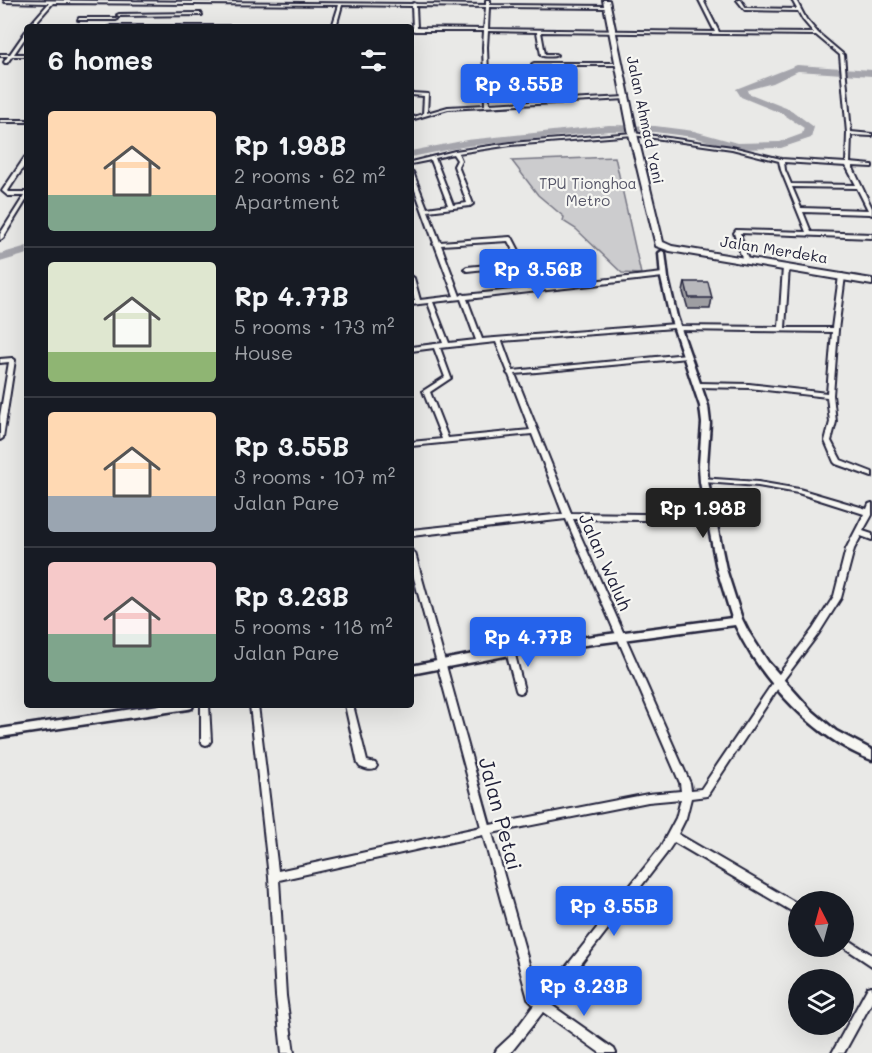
<!DOCTYPE html>
<meta charset="utf-8">
<style>
:root{--surface:#171b24;--page:#20242c;--text:#f1f3f6;--muted:#9ea1a6;--line:#363941;--accent:#2563eb}
body{margin:0;font-family:Mali,sans-serif;background:var(--page);color:var(--text);height:100vh;display:flex;flex-direction:column;font-size:22px;white-space:nowrap}
*{box-sizing:border-box;margin:0}
p{font-size:20px;color:var(--muted)}
.icon{flex:none;width:33px;height:33px;fill:none;stroke:currentColor;stroke-width:2;stroke-linecap:round;stroke-linejoin:round}
.map{position:relative;flex:1;overflow:hidden}
.details{position:absolute;left:24px;top:24px;width:390px;height:684px;display:flex;flex-direction:column;background:var(--surface);border-radius:6px;box-shadow:0 6px 24px #0002}
.details>*{flex:none}
.needle{width:39px;rotate:354deg}
.controls{position:absolute;left:788px;top:891px;display:grid;gap:12px}
.controls a{display:grid;place-items:center;width:66px;height:66px;border-radius:50%;background:var(--surface);box-shadow:0 6px 24px #0002;font-size:30px}
.price{position:absolute;translate:-50% -51px;padding:0 14px;border-radius:6px;background:var(--accent);color:#fff;font-size:20px;line-height:39px;filter:drop-shadow(0 2px 3px #0008)}
.price::after{content:'';position:absolute;left:50%;top:36px;width:18px;height:14px;margin-left:-9px;background:inherit;clip-path:polygon(0 0,100% 0,50% 100%)}
.price.current{background:#222;color:#fff}
ul{padding:0;list-style:none}
li{display:flex;align-items:center;gap:18px;height:150px;padding:0 24px}
li+li{border-top:2px solid var(--line)}
li span{display:grid;place-items:center;flex:none;width:168px;height:120px;border-radius:6px;color:#555}
li>.icon{margin-inline-start:auto}
span .icon{width:72px;height:72px;fill:#fffc;stroke-width:1}
li b{font-size:26px}
h2{display:flex;justify-content:space-between;align-items:center;height:72px;padding:0 24px;font-size:26px}
.map>svg:first-child{display:block}
.green{fill:#ccccce;stroke:#777784;stroke-width:1.5}
.lines{fill:none;stroke-linecap:round;stroke-linejoin:round}
.river{fill:#a5a5ac;fill-rule:evenodd}
.minor-casing{stroke:#22223b;stroke-width:4}
.tertiary-casing{stroke:#22223b;stroke-width:5}
.primary-casing{stroke:#22223b;stroke-width:4}
.minor{fill:#f6f6f2;fill-rule:evenodd}
.tertiary{fill:#f6f6f2;fill-rule:evenodd}
.primary{fill:#f6f6f2;fill-rule:evenodd}
.wall{fill:#9e9ea2;stroke:#22223b;stroke-width:1.5}
.building{fill:#b8b8bc;stroke:#22223b;stroke-width:1.5}
.labels{text-anchor:middle;stroke-width:4.5;stroke-linejoin:round;paint-order:stroke}
.far-street-label{font-size:15px;fill:#22223b;stroke:#f6f6f2}
.far-park-label{font-size:15px;fill:#555567;stroke:#f6f6f2}
.street-label{font-size:18px;fill:#22223b;stroke:#f6f6f2}
.near-street-label{font-size:21px;fill:#22223b;stroke:#f6f6f2}
</style>
<div class="map">
<svg width="872" height="1053" viewBox="0 0 872 1053">
<rect width="100%" height="100%" fill="#e9e9e7"/>
<filter id="ink" filterUnits="userSpaceOnUse"><feTurbulence type="fractalNoise" baseFrequency=".0167" numOctaves="2"/><feDisplacementMap in="SourceGraphic" scale="12" xChannelSelector="R" yChannelSelector="G"/><feConvolveMatrix kernelMatrix="1 2 1 2 8 2 1 2 1" color-interpolation-filters="sRGB"/></filter>
<g filter="url(#ink)">
<polygon class="green" points="615,157 641,274 622,273 576,229 563,221 564,217 538,195 512,161"/>
<g class="lines">
<g class="river">
<polygon points="797,65 872,70 872,76 798,71 773,83 747,90 748,93 791,110 814,127 811,138 781,148 737,149 693,137 655,132 609,131 467,146 411,157 411,151 467,140 609,125 655,126 694,131 737,143 780,142 802,134 804,128 783,114 741,97 736,89"/>
<polygon points="27,246 27,254 0,262 0,254"/>
</g>
<g class="minor-casing">
<g id="minor">
<path d="M4,0l408,4 2,-1 2,1 70,1v-5h4v5l118,1 2,1 -2,1 -119,-1 -1,22 227,3 -16,-32h4l16,32 95,1 -11,-13 -5,-9 -53,-1 -8,-10h4l5,8 51,1 -5,-9h4l10,19 12,14 26,22 7,77 21,2v2l-21,-1 -1,28 22,2v2l-20,-1 20,42v7l-2,-1 -67,-2 8,20 61,2v4l-132,-5 8,27 -1,1h-4l-9,-28 2,-3 70,2 -25,-62 -2,-9 -47,-12 -99,-14 -122,10 -53,8 3,7 -3,6 15,38 -3,2 -42,5 12,31 70,-5 3,2 12,23 37,-3v2l-2,1 -34,3 12,22 125,-14 3,2 -3,2 -196,22 15,40 194,-15 3,2 100,1 4,-60 3,-2 3,2 -4,61h47l7,-52 3,-2 3,2 -7,54 -5,65 3,27 -5,19 10,19 31,12v5l-36,-13 -2,-2 -9,-21 5,-19 -3,-25 -78,-9 -51,-1 -3,-2 3,-2 51,1 78,9 5,-61 -155,-2 -3,-2 -172,13 11,30 174,-17 3,2 -3,2 -172,16 56,139 141,2 4,3 -4,3 -139,-2 117,264 1,7 10,-1 75,-111 37,-49 21,-33 12,-47 18,-35 -66,-21 -40,-7 -54,-4 -4,-2 1,-2 57,4 41,7 68,20 2,-5 3,-1v12l-9,16 9,3v6l-11,-4 -7,13 -13,49 -22,35 -37,49 -75,114 -16,2 -5,20 -8,16 120,70v11l-124,-73 -8,12 -116,150 64,45 2,4h-16l-57,-41 -31,39 -2,2h-15l2,-4 14,-13 23,-31 -6,-6 -1,-4 -44,-160 -204,45 7,116 8,57h-12l-6,-57 -7,-119 -19,-172h8l20,166 203,-44 -70,-260v-17l4,3 75,272 158,-31 33,-3 -1,-8 -114,-264 -155,17v-6l152,-16 -31,-80 -121,12v-4l31,-3 -19,-48 22,-14 -11,-29 -23,3v-4l32,-4 -15,-40 -17,2v-4h4l-4,-13v-12l3,2 6,22 34,-4 -19,-51 -2,-1 1,-1 -23,-64v-8l2,1 14,36 21,-3 -17,-45 -20,4v-2l44,-11 56,-8 122,-10 99,14 49,12 65,4 1,-30 -7,-78 -24,-20 -275,-3 4,22h10l2,1c-3,2 -13,2 -16,0l-4,-23 -49,-1 -1,16 2,57 137,-7 2,1 -2,1 -178,10 -37,11v-2l12,-4 1,-18 -13,-1v-2l17,1 -1,19 21,-6 37,-2 -2,-58 1,-16h-69l-4,-1v-2h2l-1,-22 -70,-1 -6,22h-4l7,-22 -286,-2 -21,24h-4l21,-24 -44,-1zM416,6l70,1 -2,22 -67,-1zM453,154l4,6 -3,6 13,37 -14,2 -18,-47zM784,162l62,4 10,19 -65,-1 -6,-14zM792,187l65,1 11,22 -67,-2zM508,241l11,21 -52,5 -3,2 3,2 54,-6 11,23 -67,7 -2,-1 -3,2 -19,-51zM461,299l15,41 -27,3 -16,-41zM496,342l12,30 -1,1 2,2 21,55 -82,8 -18,-46 21,-14 -11,-30zM681,799l-5,19 -16,30 -113,143 -6,6 -4,-5 -45,-159 156,-31z"/>
<polygon points="201,13 202,15 119,16 117,15 119,14"/>
<polygon points="79,18 116,18 118,19 116,20 78,20"/>
<polygon points="111,26 229,26 231,27 109,27"/>
<polygon points="26,31 27,31 27,35 14,54 27,54 27,56 12,56 7,63 5,63 4,62 8,56 0,56 0,54 10,54"/>
<polygon points="534,63 619,63 621,64 619,65 533,65 532,64"/>
<rect x="0" y="120" width="27" height="2"/>
<polygon points="25,157 27,157 27,162 8,191 9,192 27,192 27,199 3,238 0,240 0,234 24,196 8,196 2,191"/>
<polygon points="12,358 15,360 3,438 0,440 0,416 9,362 0,363 0,359"/>
<polygon points="510,648 513,649 514,651 524,690 523,692 520,693 517,692 516,690 506,651 507,649"/>
<polygon points="201,705 209,705 211,741 209,744 206,745 203,744 201,741"/>
<path d="M345,705h8l14,56 8,2 2,3 -2,3c-5,2 -10,0 -15,-2l-2,-3z"/>
<polygon points="843,936 872,955 872,966 842,946"/>
<polygon points="872,986 872,1002 844,1053 832,1053 868,987"/>
</g>
</g>
<g class="tertiary-casing">
<g id="tertiary">
<path d="M662,251l3,2 3,25 9,39 31,89 2,17 -3,42 1,17 18,87 16,50 6,12 20,31 42,47 26,22 36,19v10c-57,-21 -112,-81 -137,-135l-225,30 -99,19v-8l99,-19 222,-29 -15,-49 -17,-87 -1,-17 3,-42 -2,-17 -30,-89 -9,-39 -2,-25z"/>
<polygon points="159,705 193,705 192,708 188,709 0,737 0,729"/>
</g>
</g>
<g class="primary-casing">
<polygon id="primary" points="603,0 609,0 637,134 663,242 672,246 872,279 872,285 670,251 656,246 629,134"/>
</g>
<use href="#minor" class="minor"/>
<use href="#tertiary" class="tertiary"/>
<use href="#primary" class="primary"/>
</g>
<polygon class="wall" points="685,282 712,298 710,309 688,309 683,292"/>
<polygon class="building" points="685,282 708,282 712,298 689,298"/>
</g>
<g class="labels">
<g class="far-street-label">
<text transform="translate(645 120) rotate(78)" y="5">Jalan Ahmad Yani</text>
<text transform="translate(774 250) rotate(9)" y="5">Jalan Merdeka</text>
</g>
<g class="far-park-label">
<text x="588" y="189">TPU Tionghoa<tspan x="588" dy="17">Metro</tspan></text>
</g>
<g class="street-label">
<text transform="translate(605 562) rotate(66)" y="6">Jalan Waluh</text>
</g>
<g class="near-street-label">
<text transform="translate(500 814) rotate(75)" y="7">Jalan Petai</text>
</g>
</g>
</svg>
<div class="controls">
<a><svg class="needle" viewBox="-14 -14 28 28"><path d="M0-13l5 13h-10z" fill="#e53935"/><path d="M0 13l5-13h-10z" fill="#9ea1a6"/></svg></a>
<a><svg class="icon" aria-label="layers" viewBox="0 0 24 24"><path d="M12 4l9 5-9 5-9-5zM3 14l9 5 9-5"/></svg></a>
</div>
<b class="price" style="left:519px;top:115px">Rp 3.55B</b>
<b class="price" style="left:538px;top:300px">Rp 3.56B</b>
<b class="price current" style="left:703px;top:539px">Rp 1.98B</b>
<b class="price" style="left:528px;top:668px">Rp 4.77B</b>
<b class="price" style="left:614px;top:937px">Rp 3.55B</b>
<b class="price" style="left:584px;top:1017px">Rp 3.23B</b>
<section class="details">
<h2>6 homes<svg class="icon" aria-label="filters" viewBox="0 0 24 24"><path d="M4 7h16M4 17h16"/><circle cx="9" cy="7" r="2"/><circle cx="15" cy="17" r="2"/></svg></h2>
<ul>
<li><span style="background:linear-gradient(#ffd9b3 70%,#7fa58c 0)"><svg class="icon" aria-label="home" viewBox="0 0 24 24"><path d="M3 11l9-7 9 7M6 9v11h12V9"/></svg></span><div><b>Rp 1.98B</b><p>2 rooms · 62 m²</p><p>Apartment</p></div></li>
<li><span style="background:linear-gradient(#dfe7d0 75%,#8fb573 0)"><svg class="icon" aria-label="home" viewBox="0 0 24 24"><path d="M3 11l9-7 9 7M6 9v11h12V9"/></svg></span><div><b>Rp 4.77B</b><p>5 rooms · 173 m²</p><p>House</p></div></li>
<li><span style="background:linear-gradient(#ffd9b3 70%,#9aa5b1 0)"><svg class="icon" aria-label="home" viewBox="0 0 24 24"><path d="M3 11l9-7 9 7M6 9v11h12V9"/></svg></span><div><b>Rp 3.55B</b><p>3 rooms · 107 m²</p><p>Jalan Pare</p></div></li>
<li><span style="background:linear-gradient(#f6c9c9 60%,#7fa58c 0)"><svg class="icon" aria-label="home" viewBox="0 0 24 24"><path d="M3 11l9-7 9 7M6 9v11h12V9"/></svg></span><div><b>Rp 3.23B</b><p>5 rooms · 118 m²</p><p>Jalan Pare</p></div></li>
</ul>
</section>
</div>
